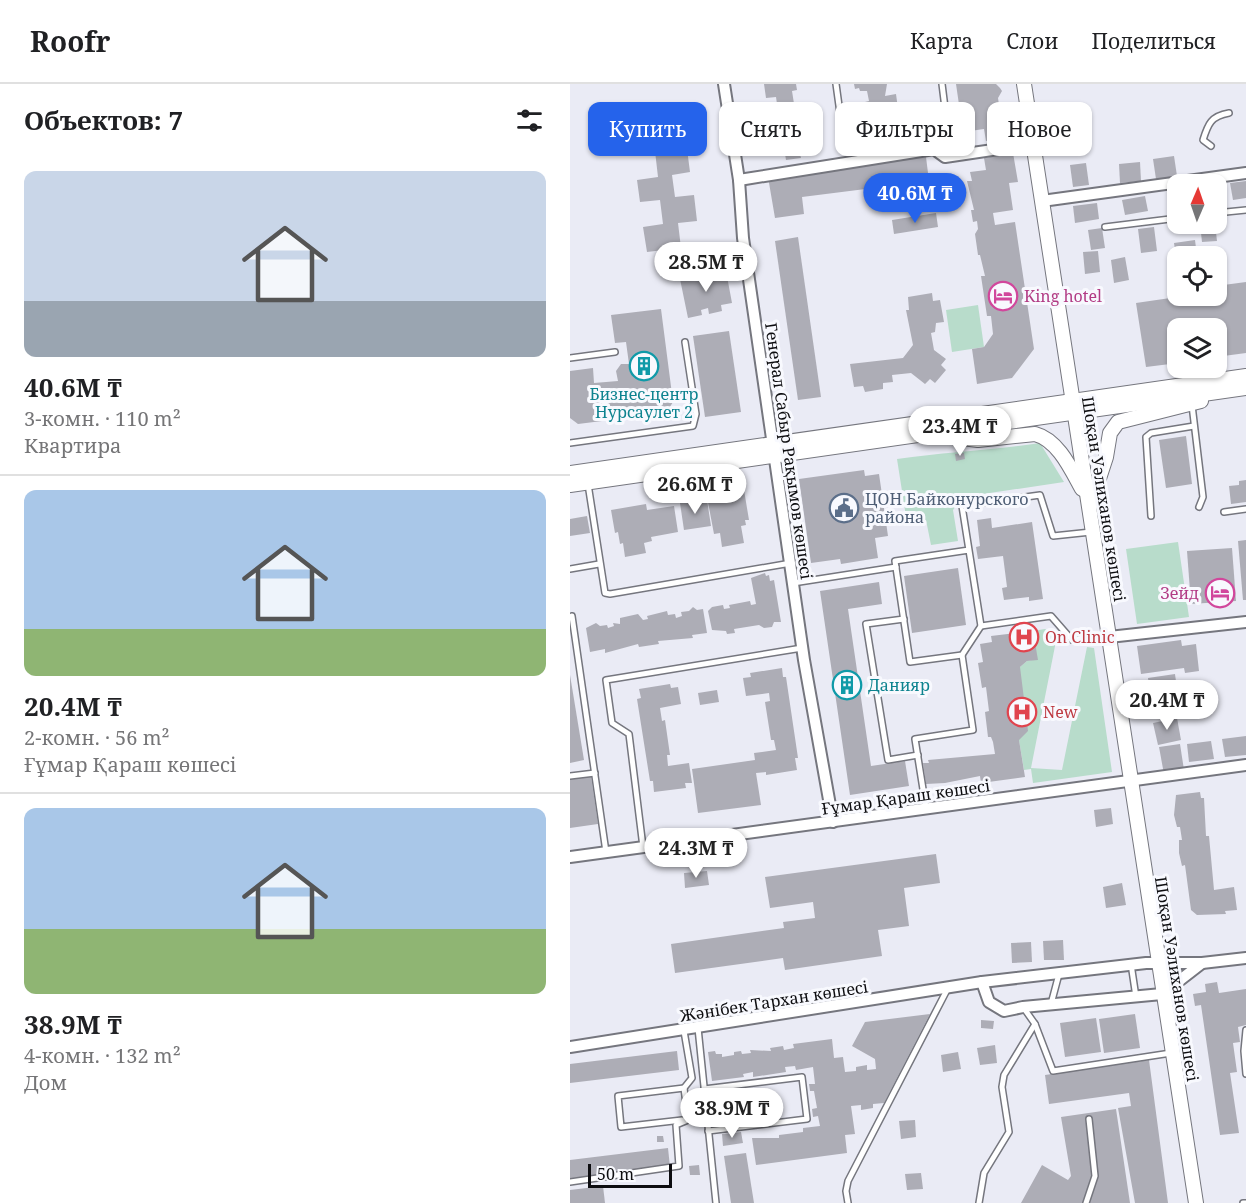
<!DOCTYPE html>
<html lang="ru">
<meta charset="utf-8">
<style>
:root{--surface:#fff;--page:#f2f2f2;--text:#202124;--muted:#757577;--line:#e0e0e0;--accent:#2563eb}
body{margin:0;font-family:"Noto Serif",serif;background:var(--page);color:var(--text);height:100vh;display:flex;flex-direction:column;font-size:22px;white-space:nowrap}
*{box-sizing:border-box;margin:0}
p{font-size:20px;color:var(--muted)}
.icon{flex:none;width:33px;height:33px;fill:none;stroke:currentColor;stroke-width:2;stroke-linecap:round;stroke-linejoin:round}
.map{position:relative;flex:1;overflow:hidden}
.details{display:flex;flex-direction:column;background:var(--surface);width:570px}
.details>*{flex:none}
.top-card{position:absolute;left:18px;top:18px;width:567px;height:54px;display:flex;gap:12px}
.needle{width:39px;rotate:2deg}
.tools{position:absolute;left:597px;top:90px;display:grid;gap:12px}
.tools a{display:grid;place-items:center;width:60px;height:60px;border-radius:12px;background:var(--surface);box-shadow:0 2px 4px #0004;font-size:30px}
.scale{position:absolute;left:18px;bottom:15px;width:84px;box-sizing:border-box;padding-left:6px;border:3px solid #0d0d10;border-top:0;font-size:16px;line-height:21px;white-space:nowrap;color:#0d0d10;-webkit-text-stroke:4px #f8f9fe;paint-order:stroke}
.price{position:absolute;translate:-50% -51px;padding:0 14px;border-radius:21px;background:#fff;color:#222;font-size:20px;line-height:39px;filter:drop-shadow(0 2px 3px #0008)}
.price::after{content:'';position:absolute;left:50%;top:36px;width:18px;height:14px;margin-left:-9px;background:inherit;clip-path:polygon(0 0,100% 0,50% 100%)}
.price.current{background:var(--accent);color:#fff}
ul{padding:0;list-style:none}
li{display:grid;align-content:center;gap:12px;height:318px;padding:0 24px}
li+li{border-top:2px solid var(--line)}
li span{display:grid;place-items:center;height:186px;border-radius:12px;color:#555}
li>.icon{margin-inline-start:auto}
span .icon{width:108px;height:108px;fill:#fffc;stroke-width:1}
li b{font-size:26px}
h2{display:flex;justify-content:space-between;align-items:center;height:72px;padding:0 24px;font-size:26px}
.chip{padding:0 21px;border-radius:12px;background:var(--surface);box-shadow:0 2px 4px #0004;font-size:21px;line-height:54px}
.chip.current{background:var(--accent);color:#fff}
header{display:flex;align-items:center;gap:36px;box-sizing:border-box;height:84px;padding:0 30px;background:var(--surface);border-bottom:2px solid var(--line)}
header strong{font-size:28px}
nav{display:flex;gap:33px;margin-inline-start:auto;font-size:21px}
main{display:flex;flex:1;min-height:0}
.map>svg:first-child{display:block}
.green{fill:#b8dccb}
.building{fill:#adadb6}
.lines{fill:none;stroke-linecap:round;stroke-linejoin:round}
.service-casing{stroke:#75767e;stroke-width:8}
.minor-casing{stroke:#75767e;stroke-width:14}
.secondary-casing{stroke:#75767e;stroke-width:16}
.service{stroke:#fff;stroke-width:5}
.minor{stroke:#fff;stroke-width:10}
.secondary{stroke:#fff;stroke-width:14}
.labels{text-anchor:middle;stroke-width:6;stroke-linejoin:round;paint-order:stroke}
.hotel-label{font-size:16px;fill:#b23c85;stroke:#f8f9fe;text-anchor:start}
.culture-label{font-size:16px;fill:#0d838f;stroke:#f8f9fe}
.street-label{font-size:16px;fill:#0d0d10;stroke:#f8f9fe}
.service-label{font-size:16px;fill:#4e5e75;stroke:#f8f9fe;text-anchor:start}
.health-label{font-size:16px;fill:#be3a42;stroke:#f8f9fe;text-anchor:start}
</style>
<header>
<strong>Roofr</strong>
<nav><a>Карта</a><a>Слои</a><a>Поделиться</a></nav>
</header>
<main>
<section class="details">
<h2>Объектов: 7<svg class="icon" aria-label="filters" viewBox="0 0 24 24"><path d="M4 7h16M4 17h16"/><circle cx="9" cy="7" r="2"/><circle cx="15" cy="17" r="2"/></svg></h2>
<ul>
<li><span style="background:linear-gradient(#c9d6e8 70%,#9aa5b1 0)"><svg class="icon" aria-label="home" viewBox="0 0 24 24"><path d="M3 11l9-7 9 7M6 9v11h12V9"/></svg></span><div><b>40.6M ₸</b><p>3-комн. · 110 m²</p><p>Квартира</p></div></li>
<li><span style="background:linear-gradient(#a9c7e8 75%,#8fb573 0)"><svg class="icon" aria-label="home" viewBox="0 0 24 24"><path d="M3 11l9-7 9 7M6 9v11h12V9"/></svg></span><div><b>20.4M ₸</b><p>2-комн. · 56 m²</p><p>Ғұмар Қараш көшесі</p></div></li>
<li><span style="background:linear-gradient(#a9c7e8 65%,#8fb573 0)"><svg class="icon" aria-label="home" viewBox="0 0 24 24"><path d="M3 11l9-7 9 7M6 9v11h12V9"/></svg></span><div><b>38.9M ₸</b><p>4-комн. · 132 m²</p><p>Дом</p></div></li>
</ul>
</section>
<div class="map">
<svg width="676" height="1119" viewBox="0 0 676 1119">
<rect width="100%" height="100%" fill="#eaebf5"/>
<g class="green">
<polygon points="408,221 414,263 382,268 376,226"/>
<path d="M470,359l24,39 -101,15 -10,13 5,31 -27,4 -5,-25 -19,3 -10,-64c48,-7 95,-9 143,-16z"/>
<polygon points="608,458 619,533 567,540 556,465"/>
<polygon points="475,545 487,552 461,684 492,686 517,563 524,564 542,688 463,699 461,685 454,686 449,656 450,583 457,577 467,575 463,547"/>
</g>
<g class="building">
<polygon points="194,0 226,0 227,6 222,7 225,26 230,25 235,62 229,66 231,74 216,76 215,70 204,71 198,28 208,27 206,13 196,14"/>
<polygon points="284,0 317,0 315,12 326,10 332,54 320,55 321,61 304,63 303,55 300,56 295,18 299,17 297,7 290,7 289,4 285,5"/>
<polygon points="386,0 426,0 430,4 432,7 428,14 434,54 416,57 414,45 393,48"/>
<polygon points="509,33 511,56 496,58 493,36"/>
<polygon points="96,44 99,67 117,65 120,88 102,91 105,113 124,111 127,137 108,139 111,164 77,168 73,143 93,140 90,116 70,118 67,96 88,93 85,67 62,70 60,49"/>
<polygon points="443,69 448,98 439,99 443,126 423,129 425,141 445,138 464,265 442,294 407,300 402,265 414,263 423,250 421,232 417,232 411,192 415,192 410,171 408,171 405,150 408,145 407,137 403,138 401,126 404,126 397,97 402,97 400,88 416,86 414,74"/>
<polygon points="604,72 607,92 586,95 583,75"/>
<polygon points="356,73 359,97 232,113 234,130 205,134 198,93"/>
<polygon points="570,78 571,97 550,99 549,80"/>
<polygon points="516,79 519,101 503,103 500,81"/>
<polygon points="676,97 676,114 663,116 660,99"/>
<polygon points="648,98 651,119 646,119 646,100 638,99"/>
<polygon points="575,112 578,127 555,131 552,116"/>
<polygon points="527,119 529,135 505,139 503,122"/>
<polygon points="366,129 368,143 324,150 322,136"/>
<polygon points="630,140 645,140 647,157 632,158"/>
<polygon points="584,143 587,167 571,169 568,145"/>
<polygon points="532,144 535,164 521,166 518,146"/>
<polygon points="228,153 251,313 228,316 205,157"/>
<polygon points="625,156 627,172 606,172 604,159"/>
<polygon points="528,167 530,188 515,190 513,168"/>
<polygon points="555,173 559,196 544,199 541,176"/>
<polygon points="156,187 162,219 151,221 152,227 139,230 138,224 131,226 132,231 118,234 110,195"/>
<polygon points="676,198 676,269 646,273 646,244 608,244 608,279 576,283 566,219 614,212 646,212 646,202"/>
<polygon points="362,209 363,217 370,216 374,238 366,239 365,248 361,249 364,266 376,275 371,281 376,286 365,299 360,295 355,300 341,289 322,291 323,298 313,299 313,305 295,308 293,302 284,303 280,280 333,274 343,261 336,226 339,226 338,213"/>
<polygon points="91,225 103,318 96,329 8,340 0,334 0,287 23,284 24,299 48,297 46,287 51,280 59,280 56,258 45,259 41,231"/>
<polygon points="159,247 171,328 135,333 123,252"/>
<polygon points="616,352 622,400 596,404 589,356"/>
<polygon points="394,369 395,375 386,377 385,370"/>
<polygon points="294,386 295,392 309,390 318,452 305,454 308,474 271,480 270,475 241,479 229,395"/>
<polygon points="676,396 676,418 661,420 659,402 669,401 669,397"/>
<polygon points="174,406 179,436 175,436 176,441 171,442 174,459 152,463 150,449 144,450 137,413"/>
<polygon points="137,416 141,442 114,446 110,419"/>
<polygon points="76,420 77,426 104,422 108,448 81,453 82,457 74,459 76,469 55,473 53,459 50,460 48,448 45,449 41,426"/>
<polygon points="17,432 20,449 0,452 0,435"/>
<polygon points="421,434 422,444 462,438 473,515 459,517 459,513 434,516 432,504 437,503 433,472 408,475 406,463 410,462 407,436"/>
<polygon points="676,456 676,516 673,516 668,457"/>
<polygon points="662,464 666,517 621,520 617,467"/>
<polygon points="388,484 396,541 342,549 334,492"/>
<polygon points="195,489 196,492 199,491 200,497 204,496 211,538 204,538 202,543 194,544 189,541 164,545 165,549 157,550 156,547 142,546 138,527 142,523 153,521 154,525 160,524 159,521 180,517 181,521 186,520 181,494"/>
<polygon points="309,498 312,520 278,525 301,682 335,677 339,702 280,711 250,507"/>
<polygon points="123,523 127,526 133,525 137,549 122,551 123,554 88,557 89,560 69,563 68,560 35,569 35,565 20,568 16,544 26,539 30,542 37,541 38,544 44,542 43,539 50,540 50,534 68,530 73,536 78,535 77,532 97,527 98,531 105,530 106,534 112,532 111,528 119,527"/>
<polygon points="463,547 468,576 457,577 450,583 458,647 449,656 455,693 411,699 410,692 375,699 356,700 353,679 359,679 358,676 425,670 423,658 421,653 418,653 415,628 419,627 416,603 412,604 408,579 413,578 410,560 422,558 421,552"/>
<polygon points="611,556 612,562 626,560 629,587 615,589 614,584 571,590 567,562"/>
<polygon points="212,584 213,593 216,593 228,674 225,674 227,686 196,691 196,688 186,689 191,721 128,729 122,685 185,676 184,669 206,666 204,656 201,656 195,618 200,617 199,609 176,612 173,594 181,593 180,589"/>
<polygon points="605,590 607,605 580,609 578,594"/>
<polygon points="0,591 14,676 0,679"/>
<polygon points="100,600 101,604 108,603 111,620 90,624 92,637 95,636 100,671 97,671 98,682 119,679 122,699 115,699 116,704 84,708 83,697 80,697 67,615 71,614 69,605"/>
<polygon points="147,606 149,618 130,621 128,609"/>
<polygon points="607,634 611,656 588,661 583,639"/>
<polygon points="676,652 676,671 655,673 652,655"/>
<polygon points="641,657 644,675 619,678 617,660"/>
<polygon points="610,660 614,686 594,690 589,663"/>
<polygon points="21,692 28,740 0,744 0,695"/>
<polygon points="630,708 631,714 634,714 636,752 639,752 644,806 664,803 667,826 655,827 656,830 627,831 621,826 615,781 612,782 609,769 609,756 612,756 610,743 607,743 604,731 606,711"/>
<polygon points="541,724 543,740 526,743 524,726"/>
<polygon points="366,770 370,799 334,804 339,842 308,846 312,872 215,886 213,874 105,889 101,860 214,844 213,838 245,834 243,818 200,824 195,793"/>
<polygon points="137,787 139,801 115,804 114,789"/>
<polygon points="552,799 556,821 536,824 533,803"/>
<polygon points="493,856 494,876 474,876 473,857"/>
<polygon points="461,858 462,878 442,879 441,859"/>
<polygon points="647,898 649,909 676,905 676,941 668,943 670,958 663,959 667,988 660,989 669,1049 650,1051 631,921 625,922 623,910 636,908 635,900"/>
<polygon points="360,930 314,1019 303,1020 303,1024 291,1026 291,1021 281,1022 285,1050 275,1051 277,1069 186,1081 182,1054 209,1054 209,1051 233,1048 233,1044 250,1042 248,1032 243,1033 242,1025 247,1024 244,1007 240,1007 239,1000 245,1000 243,983 226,986 225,982 215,983 216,988 183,993 183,988 173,990 174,993 142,997 138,968 145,967 146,970 152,970 152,973 164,971 164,968 171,967 172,970 181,969 180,966 201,967 200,964 213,962 214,966 224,964 223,960 262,955 264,974 273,973 275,988 286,987 286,983 297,981 297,986 306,985 305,975 282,962 295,938"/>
<polygon points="565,930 570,964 534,969 529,935"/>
<polygon points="526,934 531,968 495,973 490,939"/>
<polygon points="411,936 424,937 423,945 411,944"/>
<polygon points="425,961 427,979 410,981 407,964"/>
<polygon points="107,967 109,986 0,999 0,980"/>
<polygon points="388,968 391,985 373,988 371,971"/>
<polygon points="579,976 598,1119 565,1119 548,1024 561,1022 559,1009 479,1020 475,991"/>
<polygon points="546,1025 560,1119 451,1119 472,1081 498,1096 501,1092 491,1033"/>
<polygon points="345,1036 346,1053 331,1055 329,1037"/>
<polygon points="171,1048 173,1059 153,1062 152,1050"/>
<polygon points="87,1052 93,1052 94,1058 87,1058"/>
<polygon points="98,1064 100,1083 0,1095 0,1076"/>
<polygon points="176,1069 184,1119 161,1119 154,1072"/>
<polygon points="129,1081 130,1091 120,1091 119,1082"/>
<polygon points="351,1089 353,1105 337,1106 335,1090"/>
<polygon points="33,1102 35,1119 0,1119 0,1106"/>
</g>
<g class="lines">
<g class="service-casing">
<g id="service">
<polyline points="266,0 270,29"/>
<polyline points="372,0 381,72"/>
<path d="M641,62l-8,-6c5,-16 8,-24 26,-27"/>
<polyline points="646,129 676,126"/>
<polyline points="535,143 608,134"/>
<polyline points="0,274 45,268"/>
<polyline points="622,321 633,413 629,423"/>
<polyline points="0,359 123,342 126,330 115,258"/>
<polyline points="18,400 35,509 40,510 221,479"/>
<polyline points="654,428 676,425"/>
<polyline points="581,432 576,353 581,349 624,342"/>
<polyline points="399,466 325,477 340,578 392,571 411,542 392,422 470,411 483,452 521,448"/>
<polyline points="0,485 29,480"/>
<polyline points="223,499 326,483"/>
<polyline points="2,532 36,768"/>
<polyline points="334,535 296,540 318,676 348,671"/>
<polyline points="411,542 481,532 502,556 539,553"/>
<polyline points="0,692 25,689"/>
<polyline points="356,724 345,655 403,646 392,571"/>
<polyline points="73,763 59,650 42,639 36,596 232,564"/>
<polyline points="561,880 566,913"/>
<polyline points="481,920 489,890"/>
<polyline points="465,940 483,987 601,969"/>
<polyline points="128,944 146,1119"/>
<polyline points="676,946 674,967 676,990"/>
<polyline points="134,1005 232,993 237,1035 138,1047"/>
<polyline points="112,1036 51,1043 48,1012 114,1004"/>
<polyline points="0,1098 109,1082 106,1041 118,1036 114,1004 122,994 114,947"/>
<polyline points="278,1119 276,1107 278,1097 378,904"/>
<polyline points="409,1119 414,1089 439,1048 432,1003 434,991 465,940 453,923"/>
<polyline points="516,1119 525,1092 519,1035"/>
<polyline points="673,1119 676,1119"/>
</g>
</g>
<g class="minor-casing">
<g id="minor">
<polyline points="154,0 169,96 173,154 234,576 263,738"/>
<polyline points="169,96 364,65 375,73 463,60"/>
<polyline points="472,117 676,89"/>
<polyline points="539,553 676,538"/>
<polyline points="0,773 676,681"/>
<polyline points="412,898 419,918 434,927 453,923 592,910 632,879"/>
<polyline points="0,963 412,898 576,879 632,879 676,874"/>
</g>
</g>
<g class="secondary-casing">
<g id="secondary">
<polyline points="454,0 626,1119"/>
<path d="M376,352l32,4 57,-6c23,6 36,35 47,55"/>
<polyline points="0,389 676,292"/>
<polyline points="0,401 676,304"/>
<polyline points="520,422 536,373 540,349 548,338 631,317"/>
</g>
</g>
<use href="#service" class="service"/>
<use href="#minor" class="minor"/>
<use href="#secondary" class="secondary"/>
</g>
<defs>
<g id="hotel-ring" transform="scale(1.5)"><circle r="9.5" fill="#f8f9fe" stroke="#d1479c" stroke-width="1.5"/><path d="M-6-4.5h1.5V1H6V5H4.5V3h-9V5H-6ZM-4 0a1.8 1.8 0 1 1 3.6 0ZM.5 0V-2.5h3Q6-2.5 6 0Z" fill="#d1479c"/></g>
<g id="building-ring" transform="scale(1.5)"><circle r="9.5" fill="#f8f9fe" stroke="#0f9aa8" stroke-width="1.5"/><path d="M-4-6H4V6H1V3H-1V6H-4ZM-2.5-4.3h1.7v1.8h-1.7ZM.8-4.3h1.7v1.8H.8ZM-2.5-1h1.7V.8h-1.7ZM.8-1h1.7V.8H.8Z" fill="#0f9aa8"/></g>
<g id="civic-ring" transform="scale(1.5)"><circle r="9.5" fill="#f8f9fe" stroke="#5c6f8a" stroke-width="1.5"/><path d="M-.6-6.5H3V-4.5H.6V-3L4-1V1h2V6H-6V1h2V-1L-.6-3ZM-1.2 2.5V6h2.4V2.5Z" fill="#5c6f8a"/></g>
<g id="hospital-ring" transform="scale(1.5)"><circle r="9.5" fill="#f8f9fe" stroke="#e0444e" stroke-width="1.5"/><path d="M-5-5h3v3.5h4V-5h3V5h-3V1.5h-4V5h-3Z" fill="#e0444e"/></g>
</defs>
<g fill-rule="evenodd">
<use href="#hotel-ring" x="433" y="212"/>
<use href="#building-ring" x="74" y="282"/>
<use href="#civic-ring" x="274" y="424"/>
<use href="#hotel-ring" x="650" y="509"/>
<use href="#hospital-ring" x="454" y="553"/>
<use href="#building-ring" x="277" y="601"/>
<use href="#hospital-ring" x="452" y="628"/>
</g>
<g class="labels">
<g class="hotel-label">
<text x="454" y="218">King hotel</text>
<text x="629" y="515" text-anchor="end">Зейд</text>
</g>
<g class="culture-label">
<text x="74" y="316">Бизнес-центр<tspan x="74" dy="18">Нурсаулет 2</tspan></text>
<text x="298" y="607" text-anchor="start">Данияр</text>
</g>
<g class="street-label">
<text transform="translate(219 367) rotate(82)" y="6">Генерал Сабыр Рақымов көшесі</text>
<text transform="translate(534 415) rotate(81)" y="6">Шоқан Уәлиханов көшесі</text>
<text transform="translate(336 713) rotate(-8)" y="6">Ғұмар Қараш көшесі</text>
<text transform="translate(607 895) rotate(81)" y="6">Шоқан Уәлиханов көшесі</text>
<text transform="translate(204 917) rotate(-9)" y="6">Жәнібек Тархан көшесі</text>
</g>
<g class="service-label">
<text x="295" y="421">ЦОН Байконурского<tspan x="295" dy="18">района</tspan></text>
</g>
<g class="health-label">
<text x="475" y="559">On Clinic</text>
<text x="473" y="634">New</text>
</g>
</g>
</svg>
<div class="tools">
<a><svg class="needle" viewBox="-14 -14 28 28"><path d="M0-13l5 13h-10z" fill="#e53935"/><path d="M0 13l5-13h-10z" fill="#757577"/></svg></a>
<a><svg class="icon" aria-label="locate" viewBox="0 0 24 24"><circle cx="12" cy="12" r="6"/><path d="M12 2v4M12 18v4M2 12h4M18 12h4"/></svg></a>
<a><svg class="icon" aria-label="layers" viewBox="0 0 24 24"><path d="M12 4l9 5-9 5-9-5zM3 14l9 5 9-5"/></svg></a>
</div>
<div class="scale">50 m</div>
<b class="price current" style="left:345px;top:140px">40.6M ₸</b>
<b class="price" style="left:136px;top:209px">28.5M ₸</b>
<b class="price" style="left:390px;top:373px">23.4M ₸</b>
<b class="price" style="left:125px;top:431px">26.6M ₸</b>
<b class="price" style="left:597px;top:647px">20.4M ₸</b>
<b class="price" style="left:126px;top:795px">24.3M ₸</b>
<b class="price" style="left:162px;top:1055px">38.9M ₸</b>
<div class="top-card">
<a class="chip current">Купить</a>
<a class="chip">Снять</a>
<a class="chip">Фильтры</a>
<a class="chip">Новое</a>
</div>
</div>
</main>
